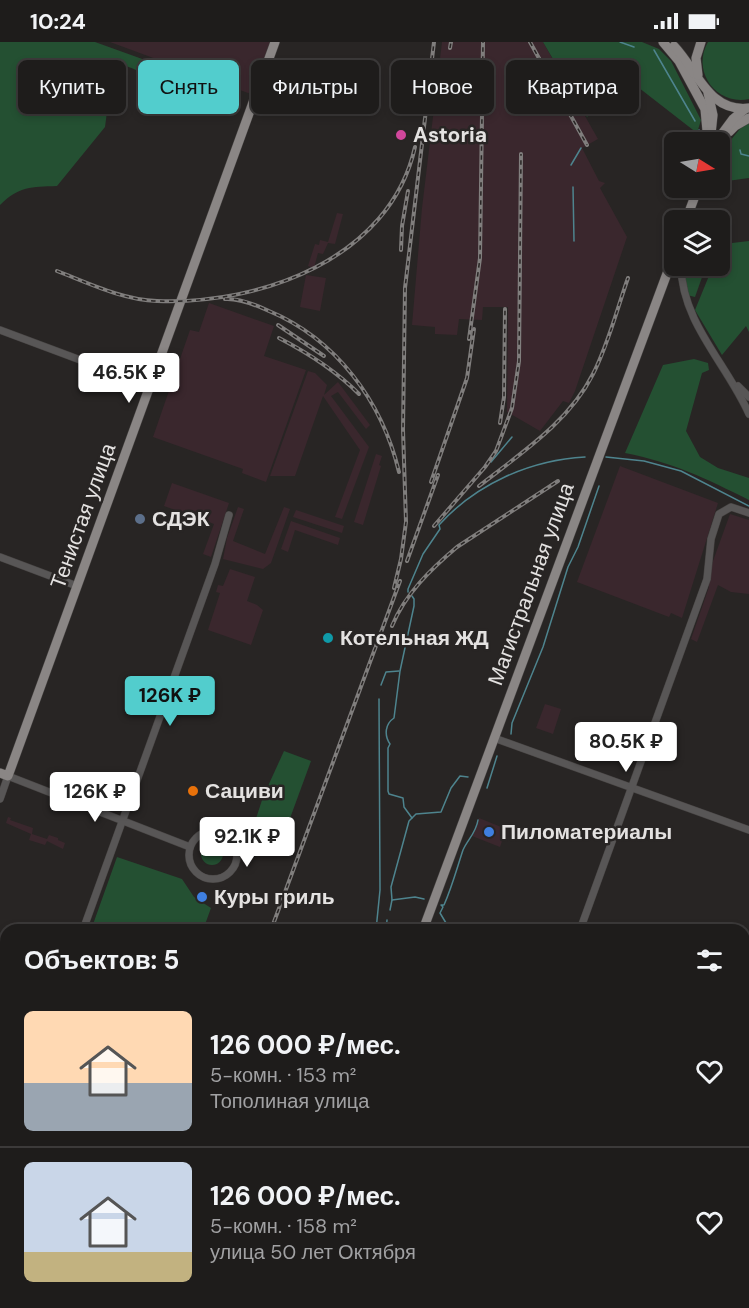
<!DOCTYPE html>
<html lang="ru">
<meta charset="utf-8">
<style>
:root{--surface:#1e1c1b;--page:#2b2928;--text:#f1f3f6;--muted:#a1a1a3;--line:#3c3a3a;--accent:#52cdcd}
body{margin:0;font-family:"DM Sans",sans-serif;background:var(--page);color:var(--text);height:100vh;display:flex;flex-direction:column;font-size:22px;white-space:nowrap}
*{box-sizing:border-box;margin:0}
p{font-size:20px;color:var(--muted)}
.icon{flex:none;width:33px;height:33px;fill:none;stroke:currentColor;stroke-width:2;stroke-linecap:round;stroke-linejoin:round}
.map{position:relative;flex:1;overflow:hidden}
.panel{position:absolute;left:0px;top:882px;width:750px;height:384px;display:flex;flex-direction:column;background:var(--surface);border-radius:18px 18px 0 0;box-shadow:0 3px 9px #0003,0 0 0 2px var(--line)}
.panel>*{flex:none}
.guide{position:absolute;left:18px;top:18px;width:714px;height:54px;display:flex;gap:12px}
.needle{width:39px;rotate:101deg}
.fabs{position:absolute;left:664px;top:90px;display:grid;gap:12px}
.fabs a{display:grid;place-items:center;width:66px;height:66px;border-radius:9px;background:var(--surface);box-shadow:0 3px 9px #0003,0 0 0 2px var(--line);font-size:30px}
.price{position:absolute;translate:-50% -51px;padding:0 14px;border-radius:6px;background:#fff;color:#222;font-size:20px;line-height:39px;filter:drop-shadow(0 2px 3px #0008)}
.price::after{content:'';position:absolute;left:50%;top:36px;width:18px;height:14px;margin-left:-9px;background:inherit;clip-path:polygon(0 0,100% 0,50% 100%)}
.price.selected{background:var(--accent);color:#111}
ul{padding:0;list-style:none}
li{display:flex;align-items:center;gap:18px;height:150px;padding:0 24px}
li+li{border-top:2px solid var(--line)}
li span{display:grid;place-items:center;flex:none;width:168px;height:120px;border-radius:9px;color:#555}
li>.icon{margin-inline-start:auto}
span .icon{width:72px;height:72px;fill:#fffc;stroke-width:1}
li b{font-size:26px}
h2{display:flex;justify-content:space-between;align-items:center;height:72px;padding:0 24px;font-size:26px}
.chip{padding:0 21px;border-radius:9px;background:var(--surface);box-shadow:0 3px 9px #0003,0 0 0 2px var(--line);font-size:21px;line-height:54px}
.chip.selected{background:var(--accent);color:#111}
.status{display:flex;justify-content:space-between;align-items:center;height:42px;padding:0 30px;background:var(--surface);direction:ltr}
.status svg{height:16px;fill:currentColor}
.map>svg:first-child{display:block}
.industrial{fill:#3a272d}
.green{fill:#245032}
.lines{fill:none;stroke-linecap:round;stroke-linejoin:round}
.stream{stroke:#4e848e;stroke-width:1.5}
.minor-casing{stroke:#464342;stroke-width:8}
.major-casing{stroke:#464342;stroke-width:10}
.minor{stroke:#585656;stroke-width:7}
.major{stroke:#8a8685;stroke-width:9}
.rail-casing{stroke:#807e7d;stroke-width:4}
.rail{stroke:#282524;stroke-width:1.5;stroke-dasharray:4.5;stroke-linecap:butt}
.hotel-dot{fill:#d1479c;stroke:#282524;stroke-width:2}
.service-dot{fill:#5c6f8a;stroke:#282524;stroke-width:2}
.culture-dot{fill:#0f9aa8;stroke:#282524;stroke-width:2}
.food-dot{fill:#e8710a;stroke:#282524;stroke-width:2}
.shop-dot{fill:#3f7fe0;stroke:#282524;stroke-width:2}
.labels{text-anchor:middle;stroke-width:5;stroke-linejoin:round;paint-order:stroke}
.poi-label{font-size:21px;font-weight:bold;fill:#e4e2e1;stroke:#282524;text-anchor:start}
.street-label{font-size:21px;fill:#e4e2e1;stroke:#282524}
</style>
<div class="status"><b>10:24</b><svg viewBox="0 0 49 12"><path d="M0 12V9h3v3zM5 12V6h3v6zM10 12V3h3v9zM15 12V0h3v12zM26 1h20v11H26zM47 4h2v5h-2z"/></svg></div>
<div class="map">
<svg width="749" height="1266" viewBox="0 0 749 1266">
<rect width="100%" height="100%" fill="#282524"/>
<g class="industrial">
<polygon points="110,0 271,0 253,50 248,51"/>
<polygon points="442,0 543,0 598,97 582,106 599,139 605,141 600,146 627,195 575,349 569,361 563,359 540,389 507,370 508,265 483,265 482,278 459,277 457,293 435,292 435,285 412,283 422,166"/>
<polygon points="406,16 413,18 410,42 416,43 415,49 411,49 410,54 399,52 400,46 398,45 402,32 403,32"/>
<polygon points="337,171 343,172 335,202 328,201 323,212 318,211 314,226 308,224 315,202 319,203 320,198 328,200"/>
<polygon points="306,233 326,236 320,269 300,265"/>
<polygon points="209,261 274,284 264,314 306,328 266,440 242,431 243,427 153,395 190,288 199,290"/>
<polygon points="308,329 315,331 327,343 324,353 338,340 370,383 366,387 338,350 331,354 369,405 342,477 335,475 360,408 323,354 295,434 270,434"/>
<polygon points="376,412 382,414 379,423 381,424 363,483 354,480"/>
<polygon points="620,424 718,461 682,576 671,571 669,575 577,540"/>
<polygon points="172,441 229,461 211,515 203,512 214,482 164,464"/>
<polygon points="238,465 244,467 233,499 265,512 284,465 290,467 271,521 263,527 223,517 227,496"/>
<polygon points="296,468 344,484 342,491 293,475"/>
<polygon points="730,472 749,478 749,552 731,550 718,543 697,600 691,597 709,545 709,530"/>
<polygon points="291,479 340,496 338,503 295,488 288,510 281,507"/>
<polygon points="230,527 255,535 247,559 257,563 263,568 251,603 208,588 220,551 216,550 218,543 223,544"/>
<polygon points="545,662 561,667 553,692 536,686"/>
<polygon points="8,775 11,776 10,778 33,786 32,792 47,797 49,793 58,796 58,798 65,801 63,807 47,799 45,803 29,798 31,792 6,781"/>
<polygon points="479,776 506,787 500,805 472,794"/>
</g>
<g class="green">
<path d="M0,0h95l50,18 -5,12c-12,-6 -24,-11 -37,-3l-6,26 4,6 7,3 -3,23 -48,59c-26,1 -38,0 -57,19z"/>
<polygon points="543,0 642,0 659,7 671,19 701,78 697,91 625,35 587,75"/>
<path d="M708,0h41v57c-33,7 -58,-28 -41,-57z"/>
<polygon points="749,80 749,136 720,140 720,111 744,82"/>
<polygon points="749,199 749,290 746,284 722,313 695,268 713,224 720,224 720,214 725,214 732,201"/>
<polygon points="684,224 706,224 695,255 687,253"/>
<path d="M694,317l14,4 1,7 -7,3 -16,58 14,26 18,11 31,10v22c-42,-21 -77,-38 -124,-47l38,-88z"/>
<polygon points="284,709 311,719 278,809 250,795 263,755"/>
<circle cx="212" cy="812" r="11"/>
<polygon points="117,815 182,837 194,855 211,866 203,888 91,888"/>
<polygon points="0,959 6,961 6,1025 0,1023"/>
</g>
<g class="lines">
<g class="stream">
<polyline points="620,0 634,5"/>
<polyline points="654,8 695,79"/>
<polyline points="695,100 699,88"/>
<polyline points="740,108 741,112 749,114"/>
<polyline points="571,123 581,106"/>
<polyline points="573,145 574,199"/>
<polyline points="675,150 677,146"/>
<polyline points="606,415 644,419 681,429 749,464"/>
<polyline points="491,420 512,395"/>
<path d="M408,550v-3l15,-35 17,-25 -1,-4c37,-41 91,-65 146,-68"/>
<path d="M412,554l2,3v7l-14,65 -6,47c-9,6 -10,17 -4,26l-2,4v43l1,3 14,4 1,9 8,11"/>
<polyline points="381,643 386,630 399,629"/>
<polyline points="511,692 512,681 543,605 568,525 578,505 599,444"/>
<polyline points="487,746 497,714"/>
<polyline points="392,858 391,845 409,779 416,772 441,770 451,746 460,734 468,735"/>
<polyline points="390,868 392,858 415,855 424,857"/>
<polyline points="376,888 380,848 379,657"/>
<polyline points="386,888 387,878"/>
<path d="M460,888l-14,-7 -6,-10 3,-6 -2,-2h3c8,-18 13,-37 19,-55 5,-11 13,-17 15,-30"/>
<polyline points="266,1266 269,1260"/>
</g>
<g class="minor-casing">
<g id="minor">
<path d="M681,224c1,57 46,98 68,148"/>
<polyline points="0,288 150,344"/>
<polyline points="738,344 749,355"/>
<polyline points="0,515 77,544"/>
<polyline points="494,696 749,788"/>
<polyline points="0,757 8,734 190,805"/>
<circle cx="213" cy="813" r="24"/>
<polyline points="83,888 215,522 229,473"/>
<polyline points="580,888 707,537 711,497 719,472 731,465 749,471"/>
<polyline points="0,934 6,936"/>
<polyline points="744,936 749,922"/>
<path d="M0,1187c6,11 4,19 0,30"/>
<polyline points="744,1222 749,1224"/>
<polyline points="442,1266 444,1260"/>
<polyline points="625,1266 627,1260"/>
</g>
</g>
<g class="major-casing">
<g id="major">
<polyline points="663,0 679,19 705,67 708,100"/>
<path d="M674,4c23,24 35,67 75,62"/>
<polyline points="698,33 696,16 701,0"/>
<polyline points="708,51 713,73 711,92"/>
<polyline points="729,90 735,84 749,76"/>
<polyline points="716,100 733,77 745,67"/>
<polyline points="686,178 698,146"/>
<polyline points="0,731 8,734 275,0"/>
<polyline points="423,888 675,210"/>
<polyline points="744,1000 749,1001"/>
<polyline points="283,1266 285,1260"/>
</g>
</g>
<use href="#minor" class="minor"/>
<use href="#major" class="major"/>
<g class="rail-casing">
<g id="rail">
<polyline points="530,0 587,103"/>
<polyline points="450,6 451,0"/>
<polyline points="401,208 402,184 408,149"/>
<path d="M57,229c31,12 66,29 100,30 103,4 233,-42 258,-154"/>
<path d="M225,257c14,-1 31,6 44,12 67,28 113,90 130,161"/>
<polyline points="278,283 324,314"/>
<path d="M279,296c29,15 56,32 80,56"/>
<polyline points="469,297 480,216 483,0"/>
<polyline points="500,381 504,355 505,267"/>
<polyline points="431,440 467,336 474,287"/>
<path d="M479,444c42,-33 90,-64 114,-112 15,-29 24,-65 35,-96"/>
<polyline points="434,484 485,425 496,409 512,366 519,319 521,112"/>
<polyline points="407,519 438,433"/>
<polyline points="394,546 401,517 406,480 403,388 405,246 434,0"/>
<path d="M392,584c13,-32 39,-57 65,-79l101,-66"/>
<polyline points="271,888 400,539"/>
<polyline points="131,1266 134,1260"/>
</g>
</g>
<use href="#rail" class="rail"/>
</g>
<circle class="hotel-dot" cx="401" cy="93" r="6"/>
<circle class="service-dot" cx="140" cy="477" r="6"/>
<circle class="culture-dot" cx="328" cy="596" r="6"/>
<circle class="food-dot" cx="193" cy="749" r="6"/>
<g class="shop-dot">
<circle cx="489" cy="790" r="6"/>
<circle cx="202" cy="855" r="6"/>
</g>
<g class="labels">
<g class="poi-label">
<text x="413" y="100">Astoria</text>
<text x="152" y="484">СДЭК</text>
<text x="340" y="603">Котельная ЖД</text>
<text x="205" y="756">Сациви</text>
<text x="501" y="797">Пиломатериалы</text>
<text x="214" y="862">Куры гриль</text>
</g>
<g class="street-label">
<text transform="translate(83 474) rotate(-70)" y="7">Тенистая улица</text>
<text transform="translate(531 542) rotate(-70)" y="7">Магистральная улица</text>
</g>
</g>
</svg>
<div class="fabs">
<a><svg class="needle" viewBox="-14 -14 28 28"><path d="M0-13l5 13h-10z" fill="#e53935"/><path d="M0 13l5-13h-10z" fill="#a1a1a3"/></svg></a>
<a><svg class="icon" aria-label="layers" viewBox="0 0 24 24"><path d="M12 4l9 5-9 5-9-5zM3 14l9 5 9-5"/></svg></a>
</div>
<b class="price" style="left:129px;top:362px">46.5K ₽</b>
<b class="price selected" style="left:170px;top:685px">126K ₽</b>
<b class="price" style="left:626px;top:731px">80.5K ₽</b>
<b class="price" style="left:95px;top:781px">126K ₽</b>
<b class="price" style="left:247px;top:826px">92.1K ₽</b>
<div class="guide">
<a class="chip">Купить</a>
<a class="chip selected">Снять</a>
<a class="chip">Фильтры</a>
<a class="chip">Новое</a>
<a class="chip">Квартира</a>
</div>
<section class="panel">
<h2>Объектов: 5<svg class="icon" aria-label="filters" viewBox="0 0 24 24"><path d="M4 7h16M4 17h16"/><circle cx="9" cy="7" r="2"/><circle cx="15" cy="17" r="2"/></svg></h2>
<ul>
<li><span style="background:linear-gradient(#ffd9b3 60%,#9aa5b1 0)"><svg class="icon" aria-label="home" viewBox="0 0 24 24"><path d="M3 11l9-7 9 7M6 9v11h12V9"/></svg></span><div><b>126 000 ₽/мес.</b><p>5-комн. · 153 m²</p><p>Тополиная улица</p></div><svg class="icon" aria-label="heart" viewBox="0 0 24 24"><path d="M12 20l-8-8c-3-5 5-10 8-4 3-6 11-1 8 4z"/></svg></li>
<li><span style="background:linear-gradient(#c9d6e8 75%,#c2b280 0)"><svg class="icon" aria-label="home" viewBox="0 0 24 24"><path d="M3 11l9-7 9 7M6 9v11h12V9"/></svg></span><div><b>126 000 ₽/мес.</b><p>5-комн. · 158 m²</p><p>улица 50 лет Октября</p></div><svg class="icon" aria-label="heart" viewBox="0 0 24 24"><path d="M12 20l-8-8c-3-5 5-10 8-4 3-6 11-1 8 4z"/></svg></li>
</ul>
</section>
</div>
